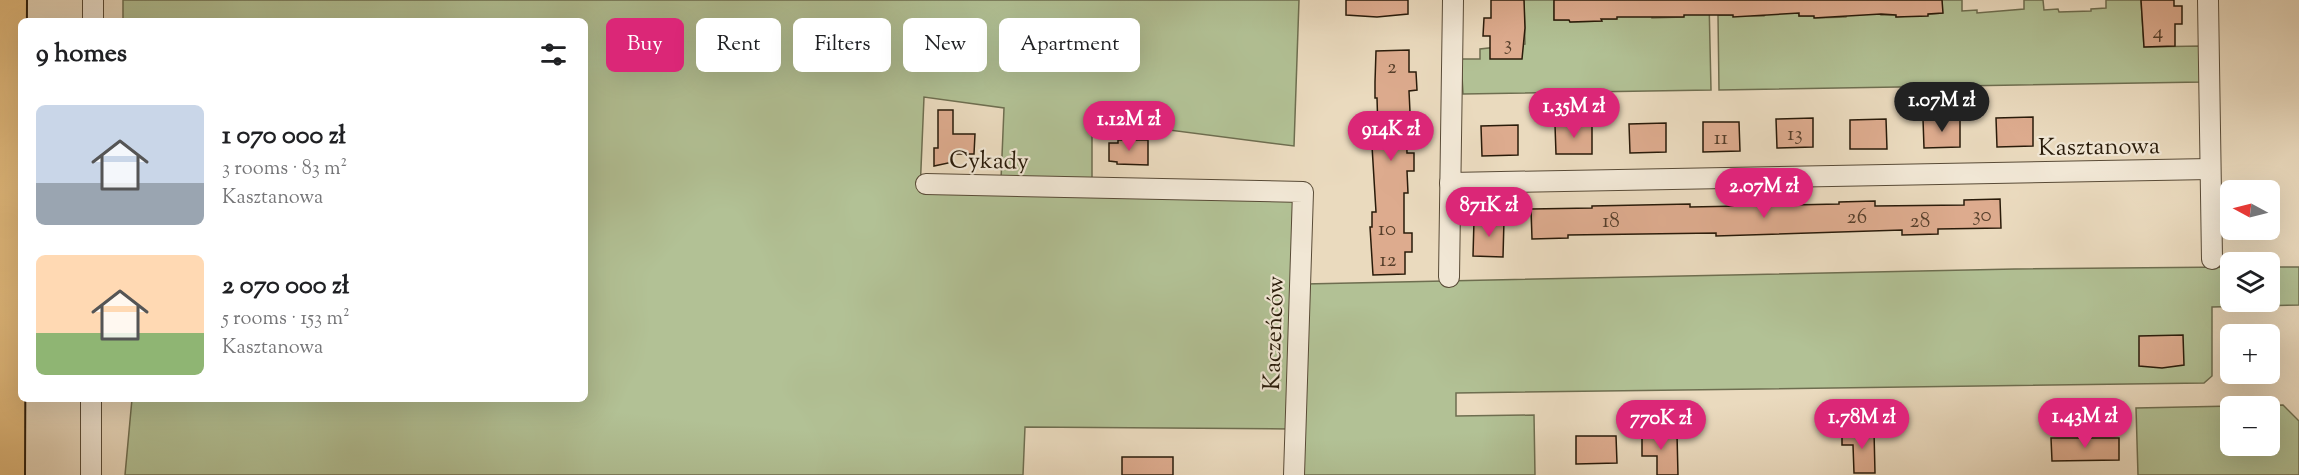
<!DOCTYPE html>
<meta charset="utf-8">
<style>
:root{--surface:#fff;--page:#f2f2f2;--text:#202124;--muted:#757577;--accent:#db2777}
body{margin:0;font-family:"Sorts Mill Goudy",serif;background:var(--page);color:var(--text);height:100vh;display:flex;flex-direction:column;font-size:22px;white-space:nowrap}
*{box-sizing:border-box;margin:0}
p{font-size:20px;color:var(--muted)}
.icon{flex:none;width:33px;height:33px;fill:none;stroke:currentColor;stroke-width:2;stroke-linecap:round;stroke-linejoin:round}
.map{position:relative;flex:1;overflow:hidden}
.panel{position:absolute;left:18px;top:18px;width:570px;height:384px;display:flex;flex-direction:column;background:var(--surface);border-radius:9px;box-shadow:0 6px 24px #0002}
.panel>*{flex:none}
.top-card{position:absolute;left:606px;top:18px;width:570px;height:54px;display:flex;gap:12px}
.needle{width:39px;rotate:277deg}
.controls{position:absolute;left:2220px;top:180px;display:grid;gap:12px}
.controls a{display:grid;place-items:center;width:60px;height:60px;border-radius:9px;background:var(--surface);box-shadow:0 6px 24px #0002;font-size:30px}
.price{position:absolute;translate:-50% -51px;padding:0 14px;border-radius:21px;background:var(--accent);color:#fff;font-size:20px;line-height:39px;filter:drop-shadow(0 2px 3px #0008)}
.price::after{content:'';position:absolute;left:50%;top:36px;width:18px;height:14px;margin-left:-9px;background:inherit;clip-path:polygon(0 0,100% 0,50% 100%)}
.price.current{background:#222;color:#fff}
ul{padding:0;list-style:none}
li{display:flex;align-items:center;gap:18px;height:150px;padding:0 18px}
li span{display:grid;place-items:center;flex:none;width:168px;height:120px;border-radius:9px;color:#555}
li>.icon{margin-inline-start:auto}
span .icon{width:72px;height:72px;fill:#fffc;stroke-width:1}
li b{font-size:26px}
h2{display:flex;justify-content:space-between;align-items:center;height:72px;padding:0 18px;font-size:26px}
.pill{padding:0 21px;border-radius:9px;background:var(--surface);box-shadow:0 6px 24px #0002;font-size:21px;line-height:54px}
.pill.current{background:var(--accent);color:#fff}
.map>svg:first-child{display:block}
.green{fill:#b2c195;stroke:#6e6e50;stroke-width:1.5;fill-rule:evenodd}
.building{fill:#ddab8e;stroke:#291b0a;stroke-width:1.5}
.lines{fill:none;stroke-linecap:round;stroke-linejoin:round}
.minor-casing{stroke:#594b37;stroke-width:22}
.highway-casing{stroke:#291b0a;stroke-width:32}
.minor{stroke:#f1e7d5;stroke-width:20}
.highway{stroke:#e5bd7f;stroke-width:28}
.labels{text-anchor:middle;stroke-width:4.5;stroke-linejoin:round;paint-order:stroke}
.number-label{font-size:21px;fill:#563f2b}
.street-label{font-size:24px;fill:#291b0a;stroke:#f1e7d5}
</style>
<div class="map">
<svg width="2299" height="475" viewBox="0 0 2299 475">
<rect width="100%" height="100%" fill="#eadabe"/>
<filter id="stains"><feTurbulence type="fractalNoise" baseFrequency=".00333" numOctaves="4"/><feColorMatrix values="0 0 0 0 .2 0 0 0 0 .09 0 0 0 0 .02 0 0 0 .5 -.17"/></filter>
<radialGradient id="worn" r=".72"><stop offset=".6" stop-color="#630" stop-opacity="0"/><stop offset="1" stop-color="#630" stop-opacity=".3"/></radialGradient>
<g class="green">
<polygon points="123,0 1299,0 1294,146 1092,120 1092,181 1001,180 1004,108 924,97 920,192 1293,196 1289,429 1025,427 1023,475 125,475 132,399 585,399 585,21 123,21"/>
<polygon points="1524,0 1554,0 1554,20 1569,20 1570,22 1601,21 1601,19 1616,19 1616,0 1652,16 1652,18 1683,17 1684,15 1709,0 1711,90 1463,94 1461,59 1480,59 1480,49 1525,44"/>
<polygon points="1780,0 1799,0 1799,16 1814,16 1815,18 1846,17 1847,15 1880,0 1881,15 1896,15 1896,17 1942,13 1942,0 1962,0 1962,11 1977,10 1977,13 2024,9 2024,0 2043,0 2044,10 2058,9 2059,12 2091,11 2091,9 2106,8 2106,0 2143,0 2141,0 2144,47 2201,46 2202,82 1719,90 1718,15 1764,16"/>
<polygon points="2230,267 2230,302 2270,302 2270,267 2299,267 2299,305 2212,307 2212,376 2204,383 1456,393 1456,416 1534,415 1535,475 1297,475 1305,284 2015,269"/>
<path d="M2283,405l16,16v54h-161l-2,-67zM2230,406h40v40h-40z"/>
</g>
<g class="building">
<polygon points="1346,0 1408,0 1408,14 1377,17 1346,15"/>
<polygon points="1491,0 1524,0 1525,28 1522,59 1490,59 1490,36 1483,36 1484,18 1491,18"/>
<polygon points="1554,0 1942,0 1943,13 1928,14 1928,16 1896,17 1896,15 1881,14 1814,18 1814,16 1799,16 1799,13 1733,17 1733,15 1684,15 1684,17 1617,17 1617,19 1601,19 1602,21 1570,22 1569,20 1554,20"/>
<polygon points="2141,0 2174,0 2174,6 2182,6 2182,24 2175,24 2175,46 2144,47"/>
<polygon points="1409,50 1409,72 1416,72 1417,90 1409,91 1410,112 1406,112 1407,153 1414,153 1414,171 1407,171 1408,193 1404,193 1404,233 1412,233 1412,252 1405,252 1405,274 1373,275 1370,227 1372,227 1372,212 1376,212 1372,146 1375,147 1374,132 1378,131 1377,98 1375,98 1375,82 1376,51"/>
<polygon points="938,110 953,110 953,134 975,134 974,154 953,154 953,162 934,166 934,148 938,148"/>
<polygon points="2033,117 2033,146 1997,147 1996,118"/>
<polygon points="1813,118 1813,147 1777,148 1776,119"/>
<polygon points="1960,118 1960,147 1924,148 1923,119"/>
<polygon points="1886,119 1887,149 1850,149 1850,120"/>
<polygon points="1703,122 1739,122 1740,151 1703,152"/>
<polygon points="1666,123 1666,152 1630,153 1629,124"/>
<polygon points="1592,124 1592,154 1556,154 1555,125"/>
<polygon points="1518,125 1518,155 1482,156 1481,126"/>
<polygon points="1118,140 1148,140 1148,165 1117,164 1117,162 1109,161 1109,143 1118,143"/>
<polygon points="2000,199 2001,228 1938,229 1938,234 1902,235 1902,230 1716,236 1716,233 1568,235 1568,238 1532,239 1531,209 1592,208 1592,206 1690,204 1690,207 1839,204 1839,202 1875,201 1875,206 1964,205 1964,200"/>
<polygon points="1474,220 1504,220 1503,257 1473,256"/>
<polygon points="2183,335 2184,365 2162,368 2139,366 2139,336"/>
<polygon points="1642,429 1658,429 1658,435 1677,434 1678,475 1657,475 1657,456 1642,456"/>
<polygon points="1874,431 1875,473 1854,473 1853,445 1842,445 1842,432"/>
<polygon points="1576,436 1616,436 1617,463 1576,464"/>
<polygon points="2051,438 2119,438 2119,460 2052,461"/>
<rect x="1122" y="457" width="51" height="18"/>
</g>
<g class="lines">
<g class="minor-casing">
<g id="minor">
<polyline points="2208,0 2212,259"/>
<polyline points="93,21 93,0"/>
<polyline points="1450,183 2210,169"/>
<polyline points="926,184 1303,192 1294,475"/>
<polyline points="1449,277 1453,0"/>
<polyline points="91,475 91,399"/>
</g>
</g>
<g class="highway-casing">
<polyline id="highway" points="10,475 12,0"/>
</g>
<use href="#minor" class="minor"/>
<use href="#highway" class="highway"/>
</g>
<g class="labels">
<g class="number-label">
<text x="2158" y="38">4</text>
<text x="1508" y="50">3</text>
<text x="1392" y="73">2</text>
<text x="1795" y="140">13</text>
<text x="1721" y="144">11</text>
<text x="1982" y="221">30</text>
<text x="1857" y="223">26</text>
<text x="1611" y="227">18</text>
<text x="1920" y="227">28</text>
<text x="1387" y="235">10</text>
<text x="1388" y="266">12</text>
</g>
<g class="street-label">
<text transform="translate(2099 146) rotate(-1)" y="8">Kasztanowa</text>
<text transform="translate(989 160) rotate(1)" y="8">Cykady</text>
<text transform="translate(1273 333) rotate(-88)" y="8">Kaczeńców</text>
</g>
</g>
<rect width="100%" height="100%" filter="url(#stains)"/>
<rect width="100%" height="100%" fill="url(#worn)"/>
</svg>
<div class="controls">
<a><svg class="needle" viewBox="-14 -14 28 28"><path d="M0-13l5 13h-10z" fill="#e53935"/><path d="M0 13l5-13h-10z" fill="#757577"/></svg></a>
<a><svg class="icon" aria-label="layers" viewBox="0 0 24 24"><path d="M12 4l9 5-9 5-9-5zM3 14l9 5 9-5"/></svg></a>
<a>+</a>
<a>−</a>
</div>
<b class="price current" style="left:1942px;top:133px">1.07M zł</b>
<b class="price" style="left:1574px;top:139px">1.35M zł</b>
<b class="price" style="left:1129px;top:152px">1.12M zł</b>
<b class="price" style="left:1391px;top:162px">914K zł</b>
<b class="price" style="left:1764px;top:219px">2.07M zł</b>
<b class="price" style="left:1489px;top:238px">871K zł</b>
<b class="price" style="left:2085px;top:449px">1.43M zł</b>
<b class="price" style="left:1862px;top:450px">1.78M zł</b>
<b class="price" style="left:1661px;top:451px">770K zł</b>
<div class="top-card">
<a class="pill current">Buy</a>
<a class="pill">Rent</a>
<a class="pill">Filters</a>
<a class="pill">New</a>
<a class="pill">Apartment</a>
</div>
<section class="panel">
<h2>9 homes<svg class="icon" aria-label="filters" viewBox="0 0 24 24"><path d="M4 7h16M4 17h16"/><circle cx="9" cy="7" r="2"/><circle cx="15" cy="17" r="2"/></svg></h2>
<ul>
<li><span style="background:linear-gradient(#c9d6e8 65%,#9aa5b1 0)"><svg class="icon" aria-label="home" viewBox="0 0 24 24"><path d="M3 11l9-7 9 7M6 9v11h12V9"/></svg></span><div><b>1 070 000 zł</b><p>3 rooms · 83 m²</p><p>Kasztanowa</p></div></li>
<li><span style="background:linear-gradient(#ffd9b3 65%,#8fb573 0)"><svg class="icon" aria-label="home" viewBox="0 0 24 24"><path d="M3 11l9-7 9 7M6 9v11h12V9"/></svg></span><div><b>2 070 000 zł</b><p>5 rooms · 153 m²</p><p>Kasztanowa</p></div></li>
</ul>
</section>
</div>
